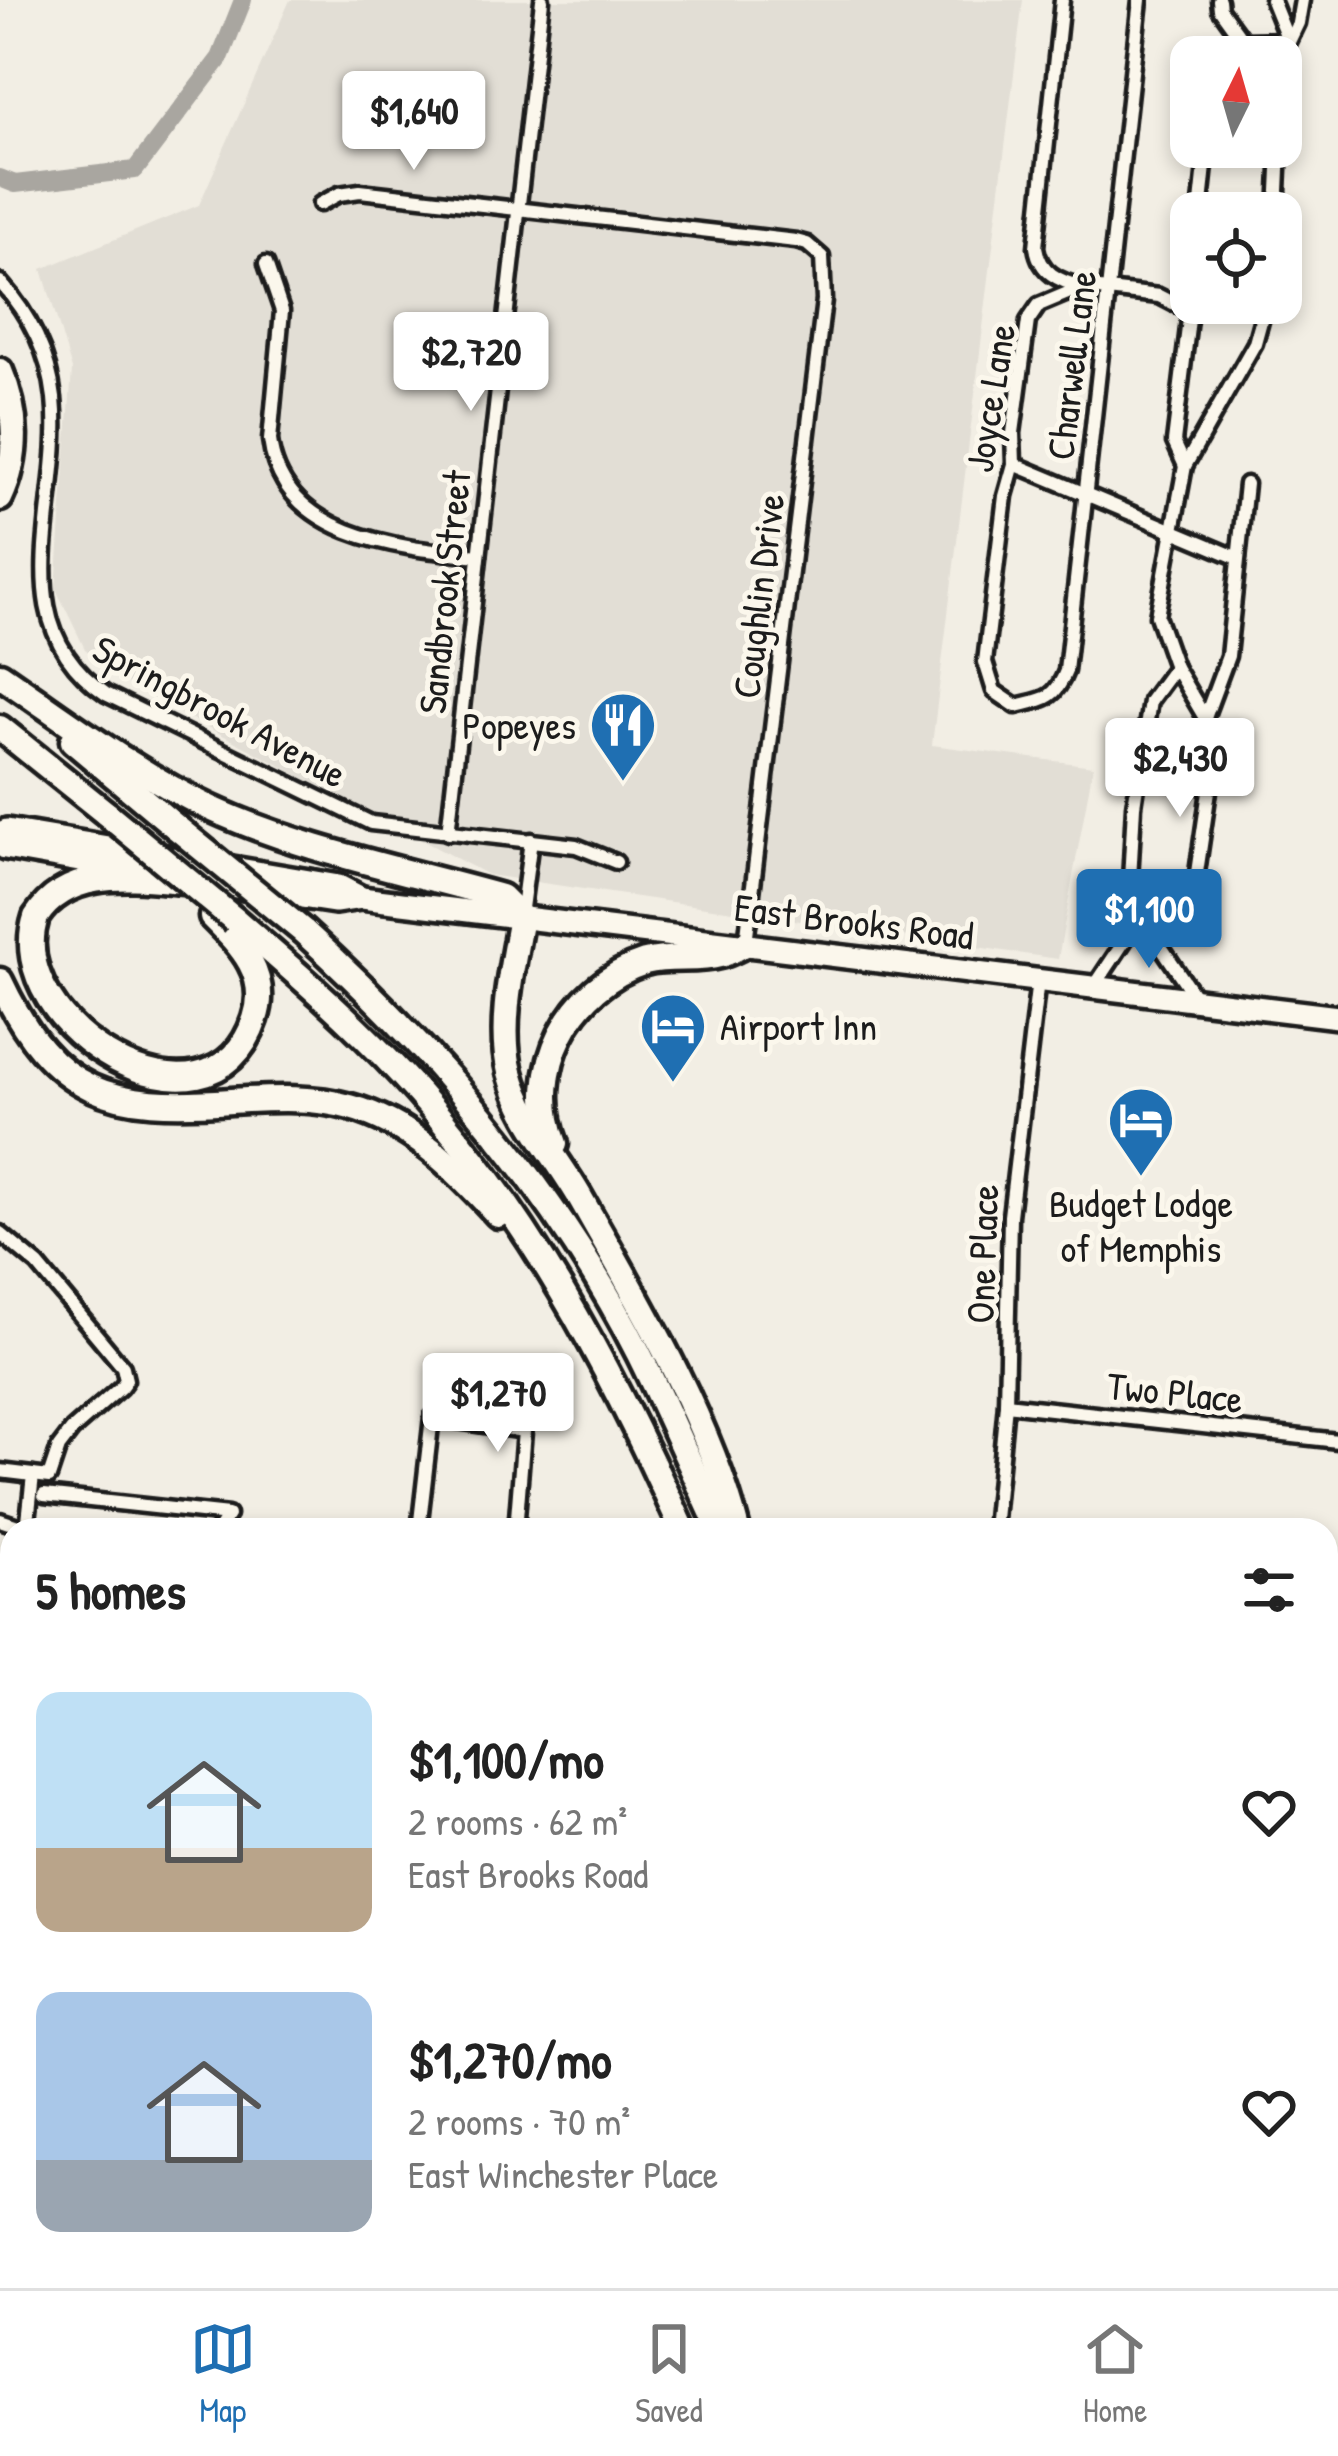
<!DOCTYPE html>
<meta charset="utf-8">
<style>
:root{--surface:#fff;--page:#f6f6f6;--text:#222;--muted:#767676;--line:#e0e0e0;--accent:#1f6fb2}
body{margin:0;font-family:"Patrick Hand",sans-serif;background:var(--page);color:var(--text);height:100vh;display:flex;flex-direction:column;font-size:45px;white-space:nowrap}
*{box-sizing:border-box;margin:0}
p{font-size:39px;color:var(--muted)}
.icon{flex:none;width:66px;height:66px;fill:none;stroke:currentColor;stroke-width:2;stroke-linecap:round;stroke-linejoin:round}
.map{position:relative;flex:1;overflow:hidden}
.side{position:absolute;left:0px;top:1518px;width:1338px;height:771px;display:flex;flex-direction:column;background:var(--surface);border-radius:36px 36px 0 0;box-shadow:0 6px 18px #0003}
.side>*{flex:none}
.needle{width:78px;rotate:5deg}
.controls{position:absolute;left:1170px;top:36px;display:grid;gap:24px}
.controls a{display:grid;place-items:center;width:132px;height:132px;border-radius:24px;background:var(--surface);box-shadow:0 6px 18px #0003;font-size:60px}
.price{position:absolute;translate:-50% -102px;padding:0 27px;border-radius:12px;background:#fff;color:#222;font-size:39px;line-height:78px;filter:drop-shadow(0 3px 6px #0008)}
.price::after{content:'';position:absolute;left:50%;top:72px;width:36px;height:27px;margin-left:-18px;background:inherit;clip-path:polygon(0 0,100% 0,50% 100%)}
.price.current{background:var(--accent);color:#fff}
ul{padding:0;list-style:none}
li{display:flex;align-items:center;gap:36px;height:300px;padding:0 36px}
li span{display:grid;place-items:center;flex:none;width:336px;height:240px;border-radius:24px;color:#555}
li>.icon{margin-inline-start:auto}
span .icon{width:144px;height:144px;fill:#fffc;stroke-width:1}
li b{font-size:51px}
h2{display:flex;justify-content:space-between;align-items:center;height:144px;padding:0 36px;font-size:51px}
.dock{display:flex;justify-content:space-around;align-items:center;height:168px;border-top:3px solid var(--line);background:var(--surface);font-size:33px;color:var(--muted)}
.dock a{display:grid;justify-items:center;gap:6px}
.dock .current{color:var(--accent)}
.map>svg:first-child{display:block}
.built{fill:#e2ded5}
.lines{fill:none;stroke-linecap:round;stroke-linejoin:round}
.river{stroke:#a9a6a0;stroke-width:18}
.street-casing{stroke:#1c1c1c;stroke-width:21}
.secondary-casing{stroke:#1c1c1c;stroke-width:27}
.primary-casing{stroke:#1c1c1c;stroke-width:30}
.highway-casing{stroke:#1c1c1c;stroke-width:33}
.street{stroke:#fbf7ec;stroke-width:12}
.secondary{stroke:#fbf7ec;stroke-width:18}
.primary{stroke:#fbf7ec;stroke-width:21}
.highway{stroke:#fbf7ec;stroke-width:24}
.primary-bridge-casing{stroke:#1c1c1c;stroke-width:30;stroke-linecap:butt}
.highway-bridge-casing{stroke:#1c1c1c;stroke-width:33;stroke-linecap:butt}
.primary-bridge{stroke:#fbf7ec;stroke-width:21}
.highway-bridge{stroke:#fbf7ec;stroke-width:24}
.labels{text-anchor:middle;stroke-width:10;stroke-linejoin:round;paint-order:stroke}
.street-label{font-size:39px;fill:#1c1c1c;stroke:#fbf7ec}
.poi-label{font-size:39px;fill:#1c1c1c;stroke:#fbf7ec;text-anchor:end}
</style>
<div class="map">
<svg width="1338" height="2288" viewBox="0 0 1338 2288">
<rect width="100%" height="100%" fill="#f2eee4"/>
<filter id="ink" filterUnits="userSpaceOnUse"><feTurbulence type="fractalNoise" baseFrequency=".00833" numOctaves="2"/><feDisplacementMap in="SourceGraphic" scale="24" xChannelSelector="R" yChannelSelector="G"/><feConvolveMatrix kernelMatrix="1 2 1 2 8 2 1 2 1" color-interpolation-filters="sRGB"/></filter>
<g filter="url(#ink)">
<polygon class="built" points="290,0 1023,0 932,745 1093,766 1058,959 488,875 135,689 85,649 56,589 72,370 42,269 199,205"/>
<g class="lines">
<polyline class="river" points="0,178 15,184 135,170 220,58 243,0"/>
<g class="street-casing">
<g id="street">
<path d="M1062,0l-26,247c4,26 23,34 46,40l-43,18 -11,16 -15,112 1,31 -9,32 -20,166 9,29 22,15c28,-7 39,-6 50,-35l74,-671"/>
<polyline points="1219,0 1220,9 1243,41 1288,40"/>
<polyline points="1272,0 1288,40 1281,128"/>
<polyline points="1288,44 1298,23 1302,0"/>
<polyline points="320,204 339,194 360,191 796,241 807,244 822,257 824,300 746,943"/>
<polyline points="1200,213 1207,147"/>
<polyline points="1277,213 1280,147"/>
<path d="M266,264l16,47 -12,129c12,98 130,108 209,116"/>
<path d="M0,282c29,32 49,72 54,116 11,108 -54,224 52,296l265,129 205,23 40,16"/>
<polyline points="1082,287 1159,296 1190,312"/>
<polyline points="1014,464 1238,558"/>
<polyline points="1185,466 1174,442 1191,303"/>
<polyline points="1175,667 1150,701 1134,806 1129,899 1197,1000"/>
<polyline points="1205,718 1228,656 1246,484"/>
<polyline points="448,833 542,0"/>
<polyline points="521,916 531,840"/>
<path d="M1141,916c24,5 35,2 52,-16l22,-150 -10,-32 -30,-51 -18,-51 28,-150 70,-123 11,-40"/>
<polyline points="1094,987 1141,916"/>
<polyline points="0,1233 38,1265 123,1367 126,1380 121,1387 72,1430 59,1447 49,1477 0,1471"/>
<polyline points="1006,1404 1338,1441"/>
<polyline points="44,1495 228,1515 218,1530"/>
<polyline points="0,1520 27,1529"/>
<polyline points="27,1530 33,1475"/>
<polyline points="419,1530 432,1417 524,1431 516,1530"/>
<polyline points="994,1530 1006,1404 1010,1216 1038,980"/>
<polyline points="0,1633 12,1591"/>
<polyline points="0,1660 12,1662"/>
<polyline points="1326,1691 1338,1693"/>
<polyline points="0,1727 12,1728"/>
<polyline points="0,1868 12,1883"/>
<polyline points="0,1893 12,1890"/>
<polyline points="0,2061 1,2061"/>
<polyline points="12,2075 12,2110"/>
<polyline points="106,2288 107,2277"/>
</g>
</g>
<g class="secondary-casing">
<polyline id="secondary" points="627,2288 628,2277"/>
</g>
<g class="primary-casing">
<g id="primary">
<polyline points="0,833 7,830 339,886 360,897"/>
<polyline points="0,843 5,848 136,871"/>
<polyline points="184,879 335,902 361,898 1338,1017"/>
<polyline points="0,2140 12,2142"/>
</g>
</g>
<g class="highway-casing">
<g id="highway">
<path d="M0,371c18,41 19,86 0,127"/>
<path d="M0,675c68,46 135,98 210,133 91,42 195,62 291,89l20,20c-8,47 -23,108 -11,155 12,47 48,86 71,127 57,100 128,220 156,331"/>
<polyline points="0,728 107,814"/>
<polyline points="73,741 177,828"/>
<path d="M197,882c-55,-3 -126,-19 -161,35 -36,109 175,236 219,102 15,-44 -13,-72 -43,-102"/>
<path d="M235,920c58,50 115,99 167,155 124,133 207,290 281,455"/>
<path d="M303,931c135,122 254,261 336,423 29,58 54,117 81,176"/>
<path d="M0,981c54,115 111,129 231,120 40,-2 80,-5 119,6 61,16 107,63 148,108"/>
<path d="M555,1144c-29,-74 15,-158 90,-182 25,-7 51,0 75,-7 9,-2 18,-8 26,-11"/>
</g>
</g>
<use href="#street" class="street"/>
<use href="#secondary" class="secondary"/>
<use href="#primary" class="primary"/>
<use href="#highway" class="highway"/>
<g class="primary-bridge-casing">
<polyline id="primary-bridge" points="1017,2277 1100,2288"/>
</g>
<g class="highway-bridge-casing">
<g id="highway-bridge">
<polyline points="107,814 235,920"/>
<polyline points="177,828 303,931"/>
</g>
</g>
<use href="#primary-bridge" class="primary-bridge"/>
<use href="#highway-bridge" class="highway-bridge"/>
</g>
</g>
<defs>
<g id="restaurant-pin" transform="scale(3.45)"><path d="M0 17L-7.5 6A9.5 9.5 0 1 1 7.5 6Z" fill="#1f6fb2" stroke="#fbf7ec"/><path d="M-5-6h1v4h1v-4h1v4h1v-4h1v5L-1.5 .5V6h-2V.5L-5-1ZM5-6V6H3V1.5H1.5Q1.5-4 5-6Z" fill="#fff"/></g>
<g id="hotel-pin" transform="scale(3.45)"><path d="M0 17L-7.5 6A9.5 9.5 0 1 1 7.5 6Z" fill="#1f6fb2" stroke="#fbf7ec"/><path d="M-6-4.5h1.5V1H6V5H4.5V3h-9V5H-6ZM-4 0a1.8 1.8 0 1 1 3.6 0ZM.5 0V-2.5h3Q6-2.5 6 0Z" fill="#fff"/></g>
</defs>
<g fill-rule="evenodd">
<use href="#restaurant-pin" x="623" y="725"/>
<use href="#hotel-pin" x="673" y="1026"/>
<use href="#hotel-pin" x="1141" y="1120"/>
</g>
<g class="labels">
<g class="street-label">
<text transform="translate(1071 365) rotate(-83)" y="14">Charwell Lane</text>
<text transform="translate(990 398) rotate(-81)" y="14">Joyce Lane</text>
<text transform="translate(444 592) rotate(-84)" y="14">Sandbrook Street</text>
<text transform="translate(758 596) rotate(-83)" y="14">Coughlin Drive</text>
<text transform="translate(220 711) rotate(28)" y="14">Springbrook Avenue</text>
<text transform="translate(854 921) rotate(7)" y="14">East Brooks Road</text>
<text transform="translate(982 1254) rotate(-88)" y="14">One Place</text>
<text transform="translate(1175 1392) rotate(6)" y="14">Two Place</text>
</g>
<g class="poi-label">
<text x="576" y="739">Popeyes</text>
<text x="720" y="1040" text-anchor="start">Airport Inn</text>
<text x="1141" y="1217" text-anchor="middle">Budget Lodge<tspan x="1141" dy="45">of Memphis</tspan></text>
</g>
</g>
</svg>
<div class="controls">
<a><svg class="needle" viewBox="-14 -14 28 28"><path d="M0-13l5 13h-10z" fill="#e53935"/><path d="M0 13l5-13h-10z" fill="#767676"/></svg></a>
<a><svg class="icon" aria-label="locate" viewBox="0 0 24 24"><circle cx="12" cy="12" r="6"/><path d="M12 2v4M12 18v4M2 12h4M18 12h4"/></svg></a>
</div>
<b class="price" style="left:414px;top:173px">$1,640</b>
<b class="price" style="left:471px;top:414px">$2,720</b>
<b class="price" style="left:1180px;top:820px">$2,430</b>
<b class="price current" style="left:1149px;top:971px">$1,100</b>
<b class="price" style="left:498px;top:1455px">$1,270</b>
<section class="side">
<h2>5 homes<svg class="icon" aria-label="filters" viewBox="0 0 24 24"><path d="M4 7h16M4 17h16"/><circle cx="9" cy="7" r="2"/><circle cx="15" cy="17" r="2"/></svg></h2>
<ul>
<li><span style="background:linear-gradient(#bfe0f5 65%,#b9a48a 0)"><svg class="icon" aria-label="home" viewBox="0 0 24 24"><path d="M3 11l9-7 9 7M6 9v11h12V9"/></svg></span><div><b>$1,100/mo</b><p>2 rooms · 62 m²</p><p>East Brooks Road</p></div><svg class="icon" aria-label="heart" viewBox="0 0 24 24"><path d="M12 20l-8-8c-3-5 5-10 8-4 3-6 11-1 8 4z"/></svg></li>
<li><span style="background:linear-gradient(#a9c7e8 70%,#9aa5b1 0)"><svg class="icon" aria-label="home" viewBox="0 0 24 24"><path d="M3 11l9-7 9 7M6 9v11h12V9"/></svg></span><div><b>$1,270/mo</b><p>2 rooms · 70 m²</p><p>East Winchester Place</p></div><svg class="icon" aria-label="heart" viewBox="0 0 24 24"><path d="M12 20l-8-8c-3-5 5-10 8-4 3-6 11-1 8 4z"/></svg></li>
</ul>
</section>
</div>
<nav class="dock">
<a class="current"><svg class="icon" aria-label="map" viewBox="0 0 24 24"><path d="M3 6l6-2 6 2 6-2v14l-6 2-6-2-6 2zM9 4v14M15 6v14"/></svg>Map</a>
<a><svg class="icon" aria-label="saved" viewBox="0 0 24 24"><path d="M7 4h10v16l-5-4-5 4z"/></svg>Saved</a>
<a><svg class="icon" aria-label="home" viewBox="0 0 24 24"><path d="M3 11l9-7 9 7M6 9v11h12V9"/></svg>Home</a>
</nav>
